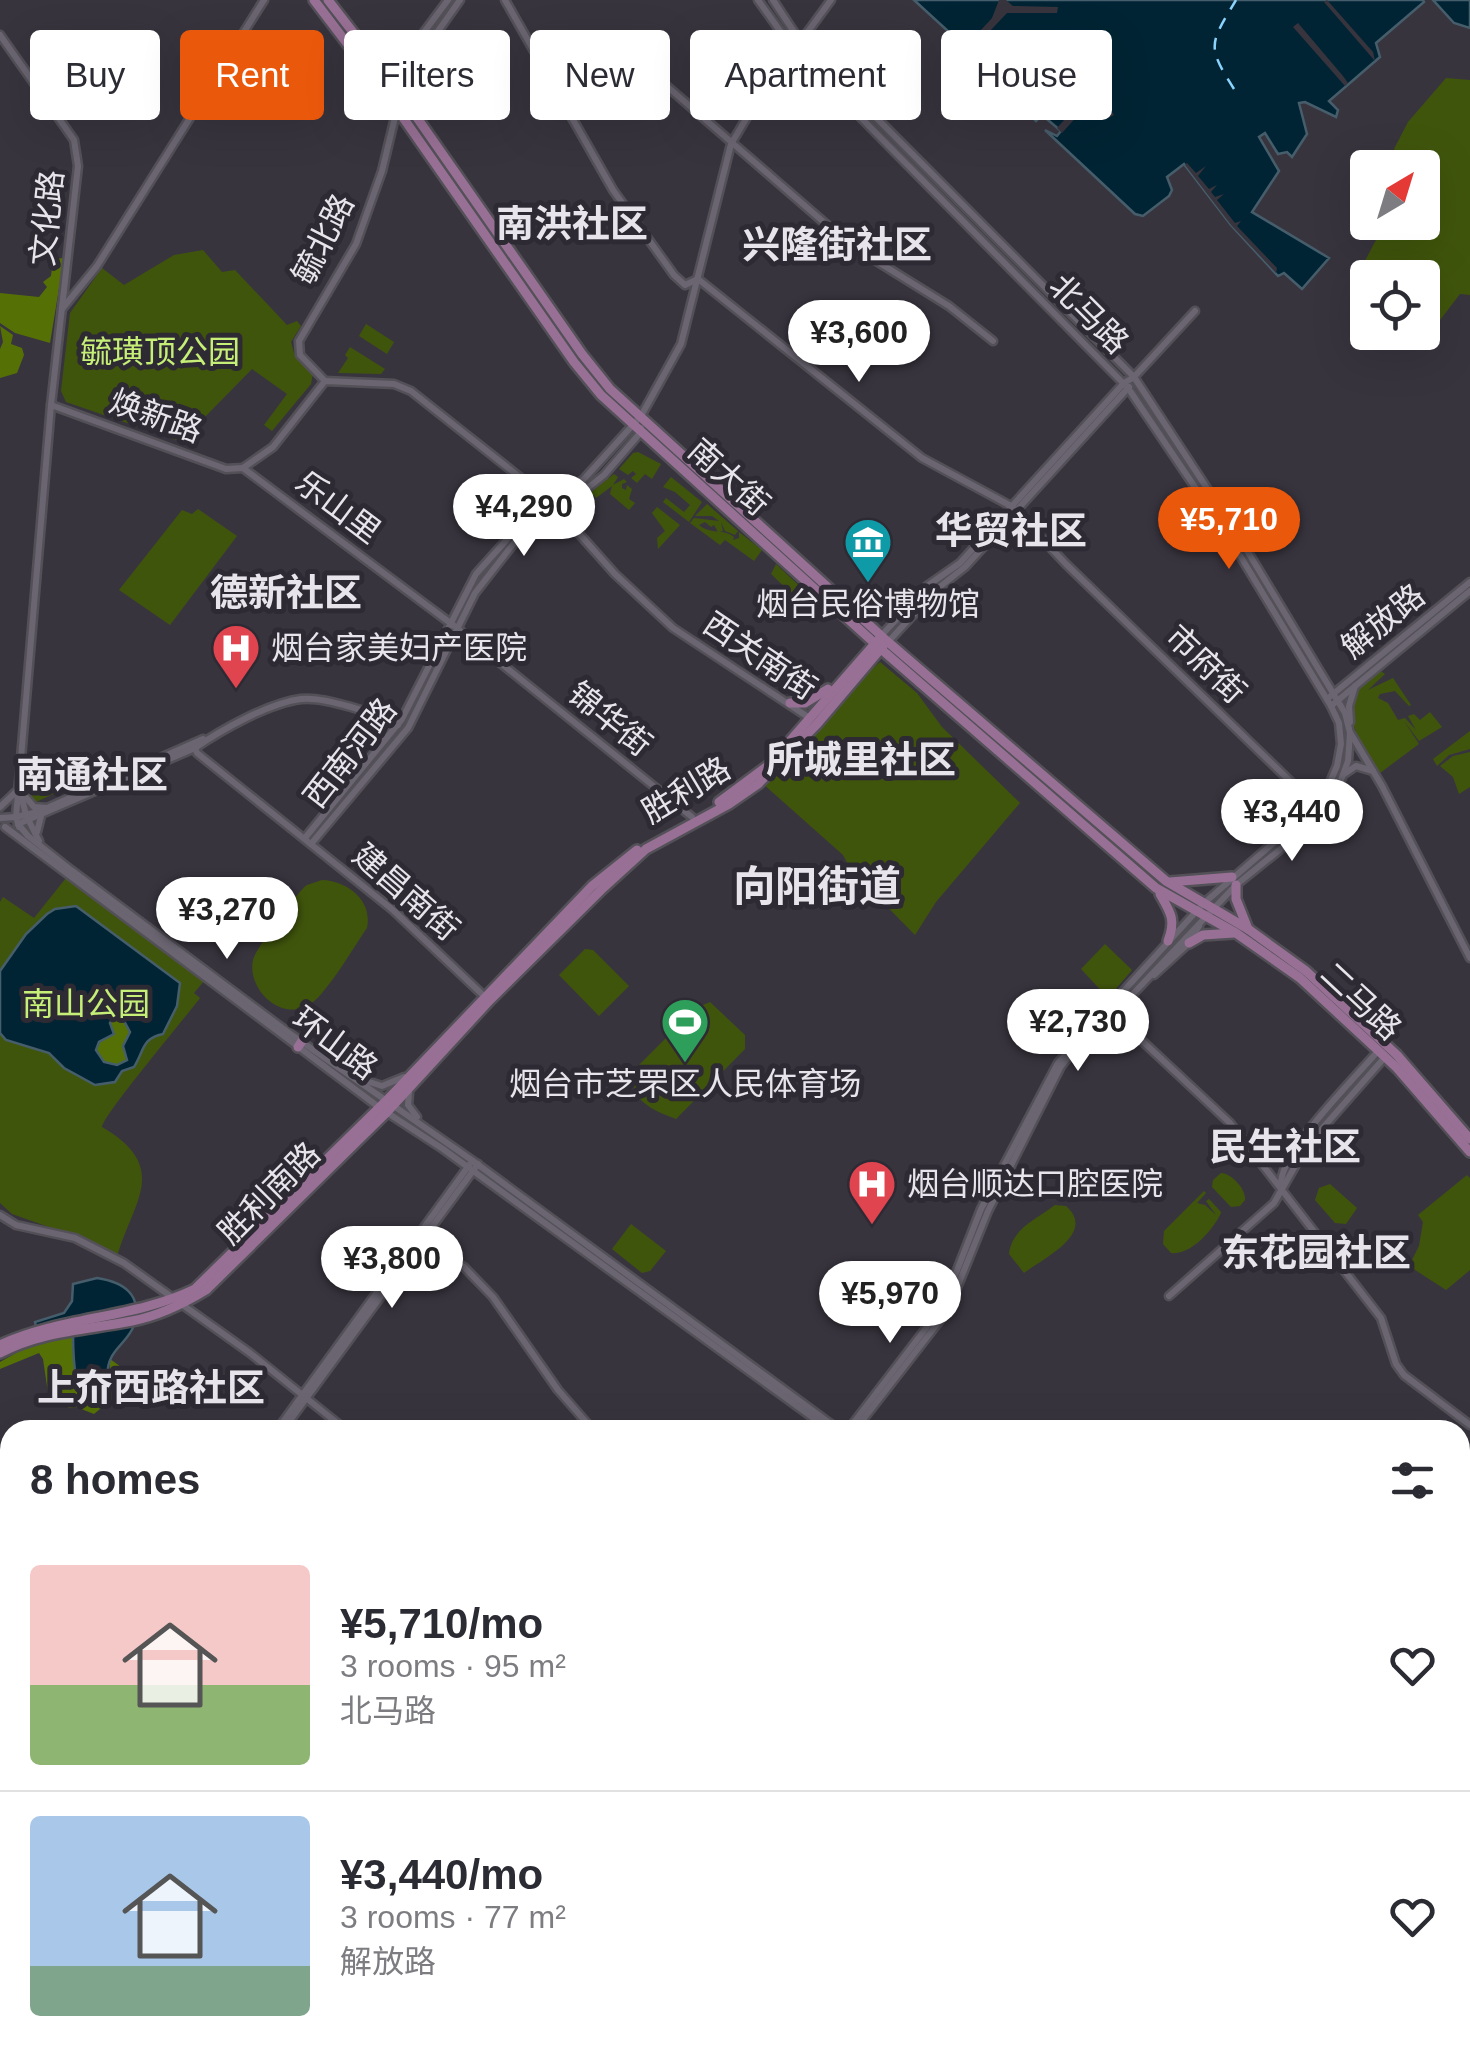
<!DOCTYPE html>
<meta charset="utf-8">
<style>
:root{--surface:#fff;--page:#f2f2f3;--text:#2b2b33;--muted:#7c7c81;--line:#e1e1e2;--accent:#ea580c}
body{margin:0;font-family:Helvetica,"Noto Sans SC",sans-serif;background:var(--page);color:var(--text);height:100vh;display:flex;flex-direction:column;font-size:38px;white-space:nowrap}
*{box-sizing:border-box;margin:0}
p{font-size:32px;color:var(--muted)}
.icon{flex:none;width:55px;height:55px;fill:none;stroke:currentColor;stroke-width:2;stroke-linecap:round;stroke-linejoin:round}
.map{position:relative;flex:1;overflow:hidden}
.details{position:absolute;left:0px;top:1420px;width:1470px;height:642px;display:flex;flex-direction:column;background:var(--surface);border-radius:30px 30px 0 0;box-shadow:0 10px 40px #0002}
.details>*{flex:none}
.guide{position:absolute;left:30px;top:30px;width:1410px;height:90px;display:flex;gap:20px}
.needle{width:65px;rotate:38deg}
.fabs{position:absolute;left:1350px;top:150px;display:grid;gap:20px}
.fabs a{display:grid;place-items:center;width:90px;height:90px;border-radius:10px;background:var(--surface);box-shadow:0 10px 40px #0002;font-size:50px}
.price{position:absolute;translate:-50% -85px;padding:0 22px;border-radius:35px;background:#fff;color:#222;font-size:32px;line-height:65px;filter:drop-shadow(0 2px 5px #0008)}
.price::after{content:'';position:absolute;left:50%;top:60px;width:30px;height:22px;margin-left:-15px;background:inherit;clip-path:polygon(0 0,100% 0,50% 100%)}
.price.selected{background:var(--accent);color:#fff}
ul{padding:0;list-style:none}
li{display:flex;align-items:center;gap:30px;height:250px;padding:0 30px}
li+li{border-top:2px solid var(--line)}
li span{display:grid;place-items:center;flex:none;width:280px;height:200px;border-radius:10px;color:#555}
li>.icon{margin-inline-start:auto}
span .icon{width:120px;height:120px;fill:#fffc;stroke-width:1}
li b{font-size:42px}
h2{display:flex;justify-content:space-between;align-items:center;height:120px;padding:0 30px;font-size:42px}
.pill{padding:0 35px;border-radius:10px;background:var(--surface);box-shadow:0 10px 40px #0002;font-size:35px;line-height:90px}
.pill.selected{background:var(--accent);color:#fff}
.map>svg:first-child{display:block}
.green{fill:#40550c}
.forest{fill:#557106}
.water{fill:#012434;stroke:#465e6b;stroke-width:2.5;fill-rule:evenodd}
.pier{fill:#38343e}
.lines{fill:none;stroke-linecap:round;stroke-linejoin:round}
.ferry{stroke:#8ad3fc;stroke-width:2.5;stroke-dasharray:12 10;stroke-linecap:butt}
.primary-tunnel{stroke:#524f58;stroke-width:9;stroke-dasharray:9 4.5;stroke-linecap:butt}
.tertiary-casing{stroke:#535058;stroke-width:11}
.secondary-casing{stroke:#535058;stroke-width:11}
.primary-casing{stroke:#535058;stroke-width:14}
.tertiary{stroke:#6a6571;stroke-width:6}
.secondary{stroke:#6a6571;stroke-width:6}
.primary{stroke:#987095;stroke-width:9}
.labels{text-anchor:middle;stroke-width:10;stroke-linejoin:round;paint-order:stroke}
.street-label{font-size:32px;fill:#e7e5eb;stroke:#2e2a33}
.park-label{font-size:32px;fill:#c6ef77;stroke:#2e2a33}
.poi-label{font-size:32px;fill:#e7e5eb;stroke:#2e2a33}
.quarter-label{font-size:38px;font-weight:bold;fill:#e7e5eb;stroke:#2e2a33}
.district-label{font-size:42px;font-weight:bold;fill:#e7e5eb;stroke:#2e2a33}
</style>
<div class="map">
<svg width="1470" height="2062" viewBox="0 0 1470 2062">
<rect width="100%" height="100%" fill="#38343e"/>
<g class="green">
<polygon points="1446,78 1470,80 1470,295 1460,294 1440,320 1423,308 1422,278 1368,277 1359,272 1385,223 1422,222 1422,168 1406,167 1394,149 1408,122"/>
<polygon points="203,250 222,272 235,270 287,325 297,321 301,326 291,342 294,353 313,373 311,384 272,431 264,425 287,394 252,369 200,422 194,446 66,402 61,391 70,313 102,268 124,285 174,255"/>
<polygon points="366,324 394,342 387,354 359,336"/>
<polygon points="350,347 385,369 381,374 338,373 348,358 345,355"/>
<polygon points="638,452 661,464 652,479 645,474 637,483 631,478 636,474 633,471 628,475 619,469 633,453"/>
<polygon points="614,474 618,477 613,485 624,479 627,482 622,484 622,488 626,490 627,485 632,489 629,499 635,503 629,510 610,494 612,486 596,498 591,492"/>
<polygon points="671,477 702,502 689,522 663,502 666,498 684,512 690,505 675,492 663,487"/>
<path d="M707,504l31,27 -3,4 -10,-4 -4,-9 2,9 -5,1 -4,-7 -3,2 -6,-5 -6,3c12,10 24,3 35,12l-1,3 6,-2v-6l23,18 -8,11 -29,-21 -5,5 -30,-22 4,-5 25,3 -7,-5h-17z"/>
<polygon points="657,507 680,525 658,549 657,538 665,531 652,513"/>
<polygon points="198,509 237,536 170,625 119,590 182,510 192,514"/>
<polygon points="776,564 823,608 817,617 810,617 794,605 796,598 771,574"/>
<polygon points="880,662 917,693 942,727 1020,803 936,902 915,935 851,870 843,855 762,783 849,690"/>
<path d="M1379,670l6,4 -17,16 25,-12 18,27 -2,1 -14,-15 -15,3 -2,4 10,5 10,17 7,-2 11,12 -8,-14 6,-2 6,6 10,-8 12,15 -23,14 -15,-20 15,23 -39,29c-26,-38 -47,-70 -1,-103z"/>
<polygon points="1470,731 1470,749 1449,755 1437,766 1433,759"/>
<polygon points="1470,752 1470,787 1459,794 1453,777 1440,766 1453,756"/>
<polygon points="28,777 75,784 36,802 26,792"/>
<path d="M66,878l138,103 -10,12 6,5c-15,20 -96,116 -98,129 70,41 30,75 15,130l-37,-19 -68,-24 -12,-11v-301l3,-5 31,21z"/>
<path d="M322,880c25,1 51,20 45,48 -13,18 -42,70 -61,79 -29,12 -59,-20 -53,-47 3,-12 43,-67 54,-75 5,-2 10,-3 15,-5z"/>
<polygon points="1105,944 1132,970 1108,998 1081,969"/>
<polygon points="585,949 593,950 629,986 599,1016 559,975"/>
<path d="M710,1002l35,33v14l-69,70c-24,-9 -50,-19 -40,-51l60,-60z"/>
<path d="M1221,1173c10,0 25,16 24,27l-5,6 -9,1 -19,-20 1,-7z"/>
<polygon points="1467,1175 1470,1178 1470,1270 1446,1290 1409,1266 1419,1246 1423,1222 1418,1215"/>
<polygon points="1330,1184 1357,1208 1346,1224 1335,1223 1315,1200 1319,1188"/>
<path d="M1204,1191l2,2 -9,10 8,2 11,10 -10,-14 3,-2 12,13c-2,9 -27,44 -50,41l-8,-9 1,-13z"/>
<path d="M1055,1205l11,1c31,27 -22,52 -42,67l-15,-19c3,-26 28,-35 46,-49z"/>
<polygon points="631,1224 666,1251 650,1271 642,1273 612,1249"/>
<polygon points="1470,1610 1470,1653 1460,1665 1460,1616"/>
</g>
<g class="forest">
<polygon points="64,258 50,343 15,333 0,323 0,293 39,297 47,287 43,282 51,276 53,259"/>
<polygon points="0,326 13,335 11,344 22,348 24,355 17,373 0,378 0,349 3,342"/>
<polygon points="114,1016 124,1021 130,1032 123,1046 127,1061 117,1065 104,1062 96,1050 101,1041 114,1034 110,1023"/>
<polygon points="72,1334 77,1389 80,1399 86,1403 93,1402 110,1371 110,1359 124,1369 112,1399 94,1414 76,1407 69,1408 48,1393 43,1359 39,1353 0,1369 0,1362 32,1344"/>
<polygon points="1470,1938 1470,1985 1461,1988 1460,1945"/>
<polygon points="1460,2023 1470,2023 1470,2062 517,2062 515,2053 1460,2052"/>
</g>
<g class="water">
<polygon points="914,0 1423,0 1424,2 1376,43 1380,57 1329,101 1338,110 1336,117 1305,102 1299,103 1307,134 1292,157 1287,152 1278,154 1265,133 1259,137 1279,171 1252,212 1329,258 1302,289 1284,273 1278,276 1231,225 1184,164 1167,177 1172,190 1169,196 1143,216 1135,214 1045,130 1057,136 1061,131 1042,115 1036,121 983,70 985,59 968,42 962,44"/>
<polygon points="1433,0 1470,0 1470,28 1454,23"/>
<path d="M76,906l104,77 -3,23 -14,28c-21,4 -19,17 -29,33l-12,4 -7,11 -20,3 -31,-17 -15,-15 -43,-13 -6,-7v-62l26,-37 21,-20 8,-5zM114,1016l10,5 6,11 -7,14 4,14 -10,5 -13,-3 -8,-12 3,-8 15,-8 -4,-11z"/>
<path d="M97,1278c27,4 46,17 37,47 -4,13 -18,22 -23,33 -9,17 4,37 -24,45 -13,-10 -14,-53 -14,-70l-34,8 -4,-19 29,-9 8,-12 1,-17z"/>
</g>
<g class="pier">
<polygon points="999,0 1006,0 1013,6 1058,7 1057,13 1007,13 974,48 969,43 992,18"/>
<polygon points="1327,0 1373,52 1375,61 1324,2"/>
<polygon points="1298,23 1343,76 1348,83 1345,86 1293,27"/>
<polygon points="1072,55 1114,115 1108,118 1098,105 1088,104 1062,133 1057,128 1087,94 1066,59"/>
<polygon points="1187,163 1196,173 1206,166 1198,176 1209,189 1217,185 1211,192 1215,197 1224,194 1217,200 1235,223 1241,221 1237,226 1277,268 1276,273 1231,225 1185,165"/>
</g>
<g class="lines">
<path class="ferry" d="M1234,89c-28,-44 -24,-45 2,-89"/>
<g class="primary-tunnel">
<polyline points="546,2052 552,2062"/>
<polyline points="577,2052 584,2062"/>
</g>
<g class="tertiary-casing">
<g id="tertiary">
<polyline points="505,0 613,190 674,275 685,285 698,279 922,458 1011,506 1066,564 1324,814"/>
<polyline points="617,43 849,244 949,306 993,341"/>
<polyline points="62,309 97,266 264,0"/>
<polyline points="1134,377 1195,311"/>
<polyline points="325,381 300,355 299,341 356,244 382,171 397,109"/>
<polyline points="51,405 226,469 243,468"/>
<polyline points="243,468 273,447 325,381 394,384 411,391 550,501 615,574 673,628 811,719"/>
<polyline points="243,468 457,628 692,817"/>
<polyline points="1327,699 1470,582"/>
<polyline points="1331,706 1470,591"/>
<polyline points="1350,722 1349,706 1355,686"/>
<polyline points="1351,734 1382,786 1470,958"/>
<polyline points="195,748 197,753 393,910 484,996"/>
<polyline points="16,817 38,812 203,739"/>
<path d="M18,824l177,-76c26,-18 74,-45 106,-49 22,-3 77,15 97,26"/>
<polyline points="1107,1008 1230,1123 1381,1318 1396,1364 1404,1375 1470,1425"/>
<path d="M1281,1184c-1,-32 74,-106 97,-133"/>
<polyline points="0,1215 16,1225 75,1238 124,1263 250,1353 346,1430"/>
<polyline points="422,1239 464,1267 493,1297 558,1390 593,1430"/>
<polyline points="1169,1296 1274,1203 1306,1147 1385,1057"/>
<polyline points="277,1430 470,1164"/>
<polyline points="283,1430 478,1164"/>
</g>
</g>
<g class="secondary-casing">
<g id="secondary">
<polyline points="758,0 793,49 1128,388 1230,539 1331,706 1339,723 1341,744 1337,766 1322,801 1203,904 1058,1063 981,1209 943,1306 848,1430"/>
<polyline points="773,0 800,41 1134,377 1237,534 1345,713 1350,733 1348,761 1334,799 1324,814 1236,885 1113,1015 1085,1037 1061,1066 988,1211 948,1310 855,1430"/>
<polyline points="0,35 74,140 78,166 51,405 16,817 19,827"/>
<polyline points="392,98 389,79 448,0"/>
<polyline points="395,103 397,89 460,0"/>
<polyline points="881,636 927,586 960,563 1124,383 1134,377"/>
<polyline points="888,642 937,589 965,567 1129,387"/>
<polyline points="1344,774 1356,766 1373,771"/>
<polyline points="23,794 34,807 47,808"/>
<polyline points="22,799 26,815 39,841"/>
<polyline points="0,807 19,789"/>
<polyline points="0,818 16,817"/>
<polyline points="18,824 28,836 71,870 289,1033 473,1161 839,1430"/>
<polyline points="5,827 380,1108 443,1149 830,1430"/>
<polyline points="37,832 41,816"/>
<polyline points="305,838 402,719 476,574 529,515 584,479 641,416 681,344 731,144 755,104 831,0"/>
<polyline points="311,844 408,728 475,593 514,543 543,515 580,494 604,475 641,432 641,428"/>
<polyline points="1154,975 1189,943 1199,926"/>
<polyline points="360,1079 382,1086 404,1077"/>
<polyline points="409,1093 408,1105 417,1117"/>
<polyline points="1460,1868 1470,1885"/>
<polyline points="1460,1881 1470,1898"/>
</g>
</g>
<g class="primary-casing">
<g id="primary">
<polyline points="314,0 397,109 574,362 601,395 881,649 1156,888 1236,933 1300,978 1397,1068 1470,1152"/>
<polyline points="328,0 397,89 582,354 610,389 888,642 1166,881 1248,929 1306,971 1397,1055 1470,1139"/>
<polyline points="790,703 805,703 828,689"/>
<polyline points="719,802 769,765 879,639"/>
<polyline points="1170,882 1232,877"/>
<polyline points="1236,885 1236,899 1248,929"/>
<path d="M1160,894c11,19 16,26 8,47"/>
<polyline points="1189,943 1203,935 1234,933"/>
<polyline points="298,1047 302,1041"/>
<path d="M0,1345c63,-29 133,-26 195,-56l191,-188 206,-215 45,-36"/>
<path d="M0,1353c42,-22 86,-23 132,-32 26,-5 51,-17 74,-31l182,-179 101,-110 112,-111 45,-41 83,-45 29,-20 59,-60 66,-78"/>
<polyline points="0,1540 10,1548"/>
<polyline points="0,1554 10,1561"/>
<polyline points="314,2062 319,2052"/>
<polyline points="324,2062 329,2052"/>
</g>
</g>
<use href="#tertiary" class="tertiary"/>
<use href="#secondary" class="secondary"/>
<use href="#primary" class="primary"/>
</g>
<defs>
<g id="museum-pin" transform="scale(2.5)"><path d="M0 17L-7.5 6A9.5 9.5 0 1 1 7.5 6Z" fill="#0f9aa8" stroke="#2e2a33"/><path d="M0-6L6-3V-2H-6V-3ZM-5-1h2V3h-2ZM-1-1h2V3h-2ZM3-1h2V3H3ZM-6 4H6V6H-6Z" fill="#fff"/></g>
<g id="hospital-pin" transform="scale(2.5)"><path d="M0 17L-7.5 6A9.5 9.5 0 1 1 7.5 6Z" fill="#e0444e" stroke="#2e2a33"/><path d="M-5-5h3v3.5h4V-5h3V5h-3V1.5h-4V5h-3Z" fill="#fff"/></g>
<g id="stadium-pin" transform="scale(2.5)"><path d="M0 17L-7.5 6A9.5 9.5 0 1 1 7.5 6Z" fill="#2e9e5b" stroke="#2e2a33"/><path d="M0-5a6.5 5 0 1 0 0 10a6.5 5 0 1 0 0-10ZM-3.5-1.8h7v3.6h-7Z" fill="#fff"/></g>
</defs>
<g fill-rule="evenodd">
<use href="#museum-pin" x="868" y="542"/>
<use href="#hospital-pin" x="236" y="648"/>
<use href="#stadium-pin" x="685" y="1022"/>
<use href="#hospital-pin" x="872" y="1184"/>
</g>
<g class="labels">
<g class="street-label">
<text transform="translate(47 218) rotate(-84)" y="11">文化路</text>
<text transform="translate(323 239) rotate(-63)" y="11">毓北路</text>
<text transform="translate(1089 314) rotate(45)" y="11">北马路</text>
<text transform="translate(156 416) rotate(20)" y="11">焕新路</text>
<text transform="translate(729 477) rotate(42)" y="11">南大街</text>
<text transform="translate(338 507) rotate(37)" y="11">乐山里</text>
<text transform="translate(1383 621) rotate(-39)" y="11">解放路</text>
<text transform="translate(760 656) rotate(34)" y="11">西关南街</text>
<text transform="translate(1206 664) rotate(44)" y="11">市府街</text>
<text transform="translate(610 719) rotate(39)" y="11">锦华街</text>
<text transform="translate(350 753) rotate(-52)" y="11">西南河路</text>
<text transform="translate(686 790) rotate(-31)" y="11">胜利路</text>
<text transform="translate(406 892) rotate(41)" y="11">建昌南街</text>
<text transform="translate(1361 1001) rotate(43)" y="11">二马路</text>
<text transform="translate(335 1043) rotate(37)" y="11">环山路</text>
<text transform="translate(269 1193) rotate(-45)" y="11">胜利南路</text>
</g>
<g class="park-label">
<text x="160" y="363">毓璜顶公园</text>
<text x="86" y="1015">南山公园</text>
</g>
<g class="poi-label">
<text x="868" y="615">烟台民俗博物馆</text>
<text x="271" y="659" text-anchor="start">烟台家美妇产医院</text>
<text x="685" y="1095">烟台市芝罘区人民体育场</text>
<text x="907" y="1195" text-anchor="start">烟台顺达口腔医院</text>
</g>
<g class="quarter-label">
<text x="572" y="237">南洪社区</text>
<text x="837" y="258">兴隆街社区</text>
<text x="1011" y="544">华贸社区</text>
<text x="286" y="606">德新社区</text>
<text x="861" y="773">所城里社区</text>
<text x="92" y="788">南通社区</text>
<text x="1285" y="1160">民生社区</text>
<text x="1316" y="1266">东花园社区</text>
<text x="151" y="1401">上夼西路社区</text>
</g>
<g class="district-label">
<text x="817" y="901">向阳街道</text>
</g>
</g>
</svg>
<div class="fabs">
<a><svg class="needle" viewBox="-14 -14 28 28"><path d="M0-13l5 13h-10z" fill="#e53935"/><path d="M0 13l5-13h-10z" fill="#7c7c81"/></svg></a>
<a><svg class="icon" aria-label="locate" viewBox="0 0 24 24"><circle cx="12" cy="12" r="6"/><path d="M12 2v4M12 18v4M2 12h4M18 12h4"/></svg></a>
</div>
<b class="price" style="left:859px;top:385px">¥3,600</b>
<b class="price" style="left:524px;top:559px">¥4,290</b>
<b class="price selected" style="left:1229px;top:572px">¥5,710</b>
<b class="price" style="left:1292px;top:864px">¥3,440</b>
<b class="price" style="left:227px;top:962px">¥3,270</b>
<b class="price" style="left:1078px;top:1074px">¥2,730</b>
<b class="price" style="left:392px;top:1311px">¥3,800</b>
<b class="price" style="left:890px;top:1346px">¥5,970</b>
<div class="guide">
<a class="pill">Buy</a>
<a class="pill selected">Rent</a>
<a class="pill">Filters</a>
<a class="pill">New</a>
<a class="pill">Apartment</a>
<a class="pill">House</a>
</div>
<section class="details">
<h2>8 homes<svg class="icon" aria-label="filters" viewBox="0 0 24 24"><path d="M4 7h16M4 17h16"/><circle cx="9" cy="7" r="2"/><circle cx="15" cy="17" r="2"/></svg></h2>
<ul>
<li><span style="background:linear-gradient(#f6c9c9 60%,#8fb573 0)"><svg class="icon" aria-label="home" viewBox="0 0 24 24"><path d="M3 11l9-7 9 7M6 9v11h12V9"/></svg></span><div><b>¥5,710/mo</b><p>3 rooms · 95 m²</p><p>北马路</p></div><svg class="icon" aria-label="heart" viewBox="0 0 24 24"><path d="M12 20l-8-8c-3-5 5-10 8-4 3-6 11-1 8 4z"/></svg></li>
<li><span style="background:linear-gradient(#a9c7e8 75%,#7fa58c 0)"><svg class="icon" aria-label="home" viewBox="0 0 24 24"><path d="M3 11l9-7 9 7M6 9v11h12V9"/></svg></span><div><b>¥3,440/mo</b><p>3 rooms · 77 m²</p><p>解放路</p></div><svg class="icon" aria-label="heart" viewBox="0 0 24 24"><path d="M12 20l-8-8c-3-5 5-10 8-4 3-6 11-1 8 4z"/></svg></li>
</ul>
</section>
</div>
